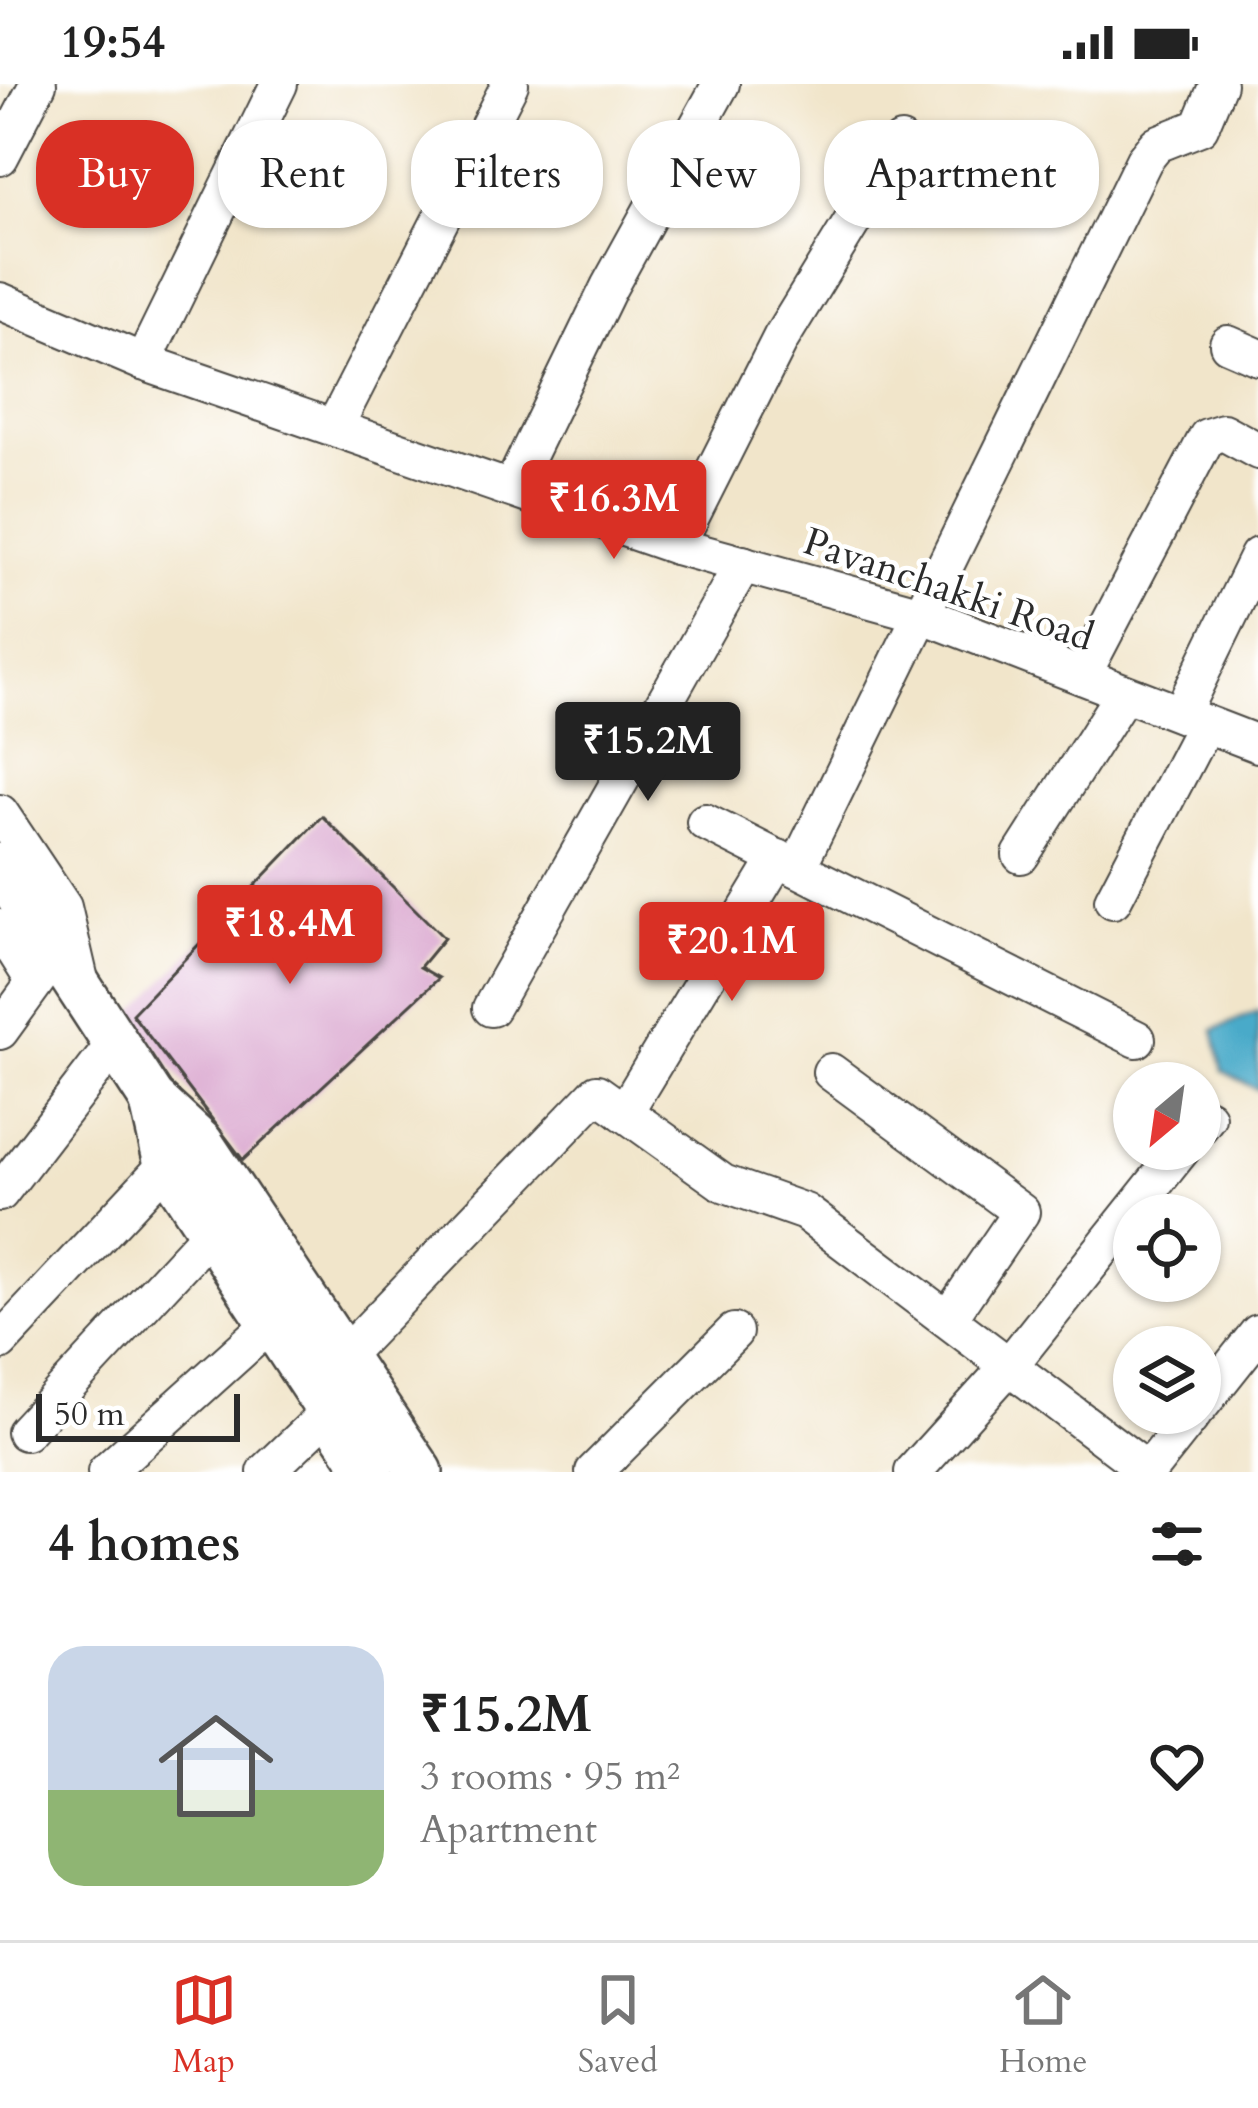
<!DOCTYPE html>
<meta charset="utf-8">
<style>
:root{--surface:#fff;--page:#f2f2f2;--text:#222;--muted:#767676;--line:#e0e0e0;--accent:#d93025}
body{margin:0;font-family:Cardo,serif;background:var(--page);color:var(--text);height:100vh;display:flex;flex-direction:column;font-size:45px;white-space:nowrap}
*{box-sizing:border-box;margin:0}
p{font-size:39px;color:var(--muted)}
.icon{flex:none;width:66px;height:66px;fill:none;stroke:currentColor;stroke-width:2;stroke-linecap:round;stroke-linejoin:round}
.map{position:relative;height:1388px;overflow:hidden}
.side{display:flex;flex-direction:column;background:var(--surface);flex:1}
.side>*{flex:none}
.top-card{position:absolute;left:36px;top:36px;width:1188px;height:108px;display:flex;gap:24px}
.needle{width:78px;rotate:209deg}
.fabs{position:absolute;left:1113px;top:978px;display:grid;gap:24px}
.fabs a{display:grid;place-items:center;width:108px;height:108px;border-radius:50%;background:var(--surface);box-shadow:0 3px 9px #0004;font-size:60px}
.scale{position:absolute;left:36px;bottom:30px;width:204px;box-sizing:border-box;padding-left:12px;border:6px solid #2b2b2b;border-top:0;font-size:33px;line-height:42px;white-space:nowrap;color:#2b2b2b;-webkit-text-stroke:9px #fff;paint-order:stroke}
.price{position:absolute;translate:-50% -102px;padding:0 27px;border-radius:12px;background:var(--accent);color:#fff;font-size:39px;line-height:78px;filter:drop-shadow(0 3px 6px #0008)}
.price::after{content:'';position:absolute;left:50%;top:72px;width:36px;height:27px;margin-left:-18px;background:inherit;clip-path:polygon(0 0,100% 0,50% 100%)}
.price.current{background:#222;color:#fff}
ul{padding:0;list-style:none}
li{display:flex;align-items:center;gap:36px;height:300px;padding:0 48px}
li span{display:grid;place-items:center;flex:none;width:336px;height:240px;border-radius:36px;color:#555}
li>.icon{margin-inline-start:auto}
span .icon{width:144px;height:144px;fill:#fffc;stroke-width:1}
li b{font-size:51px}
h2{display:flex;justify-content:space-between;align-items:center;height:144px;padding:0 48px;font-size:51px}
.chip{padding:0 42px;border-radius:48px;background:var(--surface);box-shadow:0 3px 9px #0004;font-size:42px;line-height:108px}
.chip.current{background:var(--accent);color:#fff}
.status{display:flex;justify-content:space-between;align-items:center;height:84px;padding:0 60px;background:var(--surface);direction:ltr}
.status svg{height:33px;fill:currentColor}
.dock{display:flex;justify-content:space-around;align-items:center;height:168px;border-top:3px solid var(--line);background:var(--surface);font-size:33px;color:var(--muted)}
.dock a{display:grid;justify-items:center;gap:6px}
.dock .current{color:var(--accent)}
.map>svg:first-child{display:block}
.water{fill:#4aaac9;stroke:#3a6a7a;stroke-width:3}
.building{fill:#dcabd1}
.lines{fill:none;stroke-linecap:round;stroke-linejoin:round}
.minor-casing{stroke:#494743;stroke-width:40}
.major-casing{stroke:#494743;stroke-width:50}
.minor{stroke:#fff;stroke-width:36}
.major{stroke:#fff;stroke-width:45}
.labels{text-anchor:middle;stroke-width:9;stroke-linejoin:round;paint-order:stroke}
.street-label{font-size:39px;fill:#2b2b2b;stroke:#fff}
</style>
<div class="status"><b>19:54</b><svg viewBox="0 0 49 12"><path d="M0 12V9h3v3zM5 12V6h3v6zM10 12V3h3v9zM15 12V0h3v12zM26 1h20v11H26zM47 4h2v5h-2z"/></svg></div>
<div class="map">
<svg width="1258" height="1388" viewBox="0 0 1258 1388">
<rect width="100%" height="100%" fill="#fff"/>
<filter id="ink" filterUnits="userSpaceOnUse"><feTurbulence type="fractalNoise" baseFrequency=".00833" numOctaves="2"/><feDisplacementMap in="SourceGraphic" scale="24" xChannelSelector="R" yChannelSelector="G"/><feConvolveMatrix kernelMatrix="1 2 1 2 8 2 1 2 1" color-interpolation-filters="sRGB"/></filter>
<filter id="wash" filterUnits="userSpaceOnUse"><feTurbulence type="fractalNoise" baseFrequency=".004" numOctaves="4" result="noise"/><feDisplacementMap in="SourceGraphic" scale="48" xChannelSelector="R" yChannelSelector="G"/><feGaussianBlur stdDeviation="2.7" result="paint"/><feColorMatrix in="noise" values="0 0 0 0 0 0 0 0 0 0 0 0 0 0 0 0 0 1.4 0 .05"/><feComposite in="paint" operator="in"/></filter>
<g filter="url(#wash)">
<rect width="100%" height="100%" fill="#f1e5ca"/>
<polygon class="water" points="1258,927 1258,1006 1223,987 1214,946"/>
<g id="blocks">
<polygon class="building" points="322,732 444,854 420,883 439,894 243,1076 132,930"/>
</g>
</g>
<g filter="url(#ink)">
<use href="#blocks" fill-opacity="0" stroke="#494743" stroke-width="3"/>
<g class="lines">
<g class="minor-casing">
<g id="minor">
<polyline points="0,73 38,0"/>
<polyline points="0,217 143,278 676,462 918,529 1258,660"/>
<polyline points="1228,260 1258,273"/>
<polyline points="143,278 279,0"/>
<polyline points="335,342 510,0"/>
<polyline points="512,403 609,203 721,0"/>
<polyline points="676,462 781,254 901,58"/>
<polyline points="1082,592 1207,353 1223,348 1258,367"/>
<polyline points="1181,630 1258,472"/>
<polyline points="0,729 63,823 80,896"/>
<polyline points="705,738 1137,955"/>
<polyline points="1021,771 1124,609"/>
<polyline points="797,784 1144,76 1157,60 1200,43 1218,0"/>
<polyline points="1113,816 1205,640"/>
<polyline points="0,843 34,897"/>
<polyline points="491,924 743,480"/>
<polyline points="0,947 58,867"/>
<polyline points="831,988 1021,1128 948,1235"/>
<polyline points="624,1029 778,774"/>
<polyline points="1200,1042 1207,1033"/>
<polyline points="0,1109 117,957"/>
<polyline points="0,1258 167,1080"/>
<polyline points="343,1273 597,1009 723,1099 805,1128 1148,1387 1194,1329"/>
<polyline points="1200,1322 1258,1249"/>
<polyline points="25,1348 210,1149"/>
<polyline points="106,1388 269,1241"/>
<polyline points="266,1388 329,1328"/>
<polyline points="594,1388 734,1248"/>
<polyline points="913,1388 1009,1282 1182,1065"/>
</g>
</g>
<g class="major-casing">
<g id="major">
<polyline points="0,782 152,1015 200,1059 420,1388"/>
<polyline points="152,1015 167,1080 370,1388"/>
</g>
</g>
<use href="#minor" class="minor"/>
<use href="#major" class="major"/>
</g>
</g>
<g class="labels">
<g class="street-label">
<text transform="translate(949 504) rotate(19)" y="14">Pavanchakki Road</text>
</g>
</g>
</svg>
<div class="fabs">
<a><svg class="needle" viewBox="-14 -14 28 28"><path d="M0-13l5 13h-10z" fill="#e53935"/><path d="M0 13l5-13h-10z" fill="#767676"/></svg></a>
<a><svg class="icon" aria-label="locate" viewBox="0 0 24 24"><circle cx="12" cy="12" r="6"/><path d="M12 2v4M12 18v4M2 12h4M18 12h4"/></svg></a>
<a><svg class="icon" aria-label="layers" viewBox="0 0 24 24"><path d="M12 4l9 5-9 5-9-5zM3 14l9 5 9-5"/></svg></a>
</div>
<div class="scale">50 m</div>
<b class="price" style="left:614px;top:478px">₹16.3M</b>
<b class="price current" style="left:648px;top:720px">₹15.2M</b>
<b class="price" style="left:290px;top:903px">₹18.4M</b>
<b class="price" style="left:732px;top:920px">₹20.1M</b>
<div class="top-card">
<a class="chip current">Buy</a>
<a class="chip">Rent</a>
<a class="chip">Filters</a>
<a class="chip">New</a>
<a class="chip">Apartment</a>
</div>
</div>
<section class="side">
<h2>4 homes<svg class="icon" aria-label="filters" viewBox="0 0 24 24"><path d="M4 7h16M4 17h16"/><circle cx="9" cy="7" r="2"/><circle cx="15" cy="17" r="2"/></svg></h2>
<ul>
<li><span style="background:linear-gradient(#c9d6e8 60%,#8fb573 0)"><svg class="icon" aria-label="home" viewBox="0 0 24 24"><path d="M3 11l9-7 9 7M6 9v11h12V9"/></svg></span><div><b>₹15.2M</b><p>3 rooms · 95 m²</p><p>Apartment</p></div><svg class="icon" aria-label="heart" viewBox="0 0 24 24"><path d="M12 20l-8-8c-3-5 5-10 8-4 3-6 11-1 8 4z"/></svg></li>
</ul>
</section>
<nav class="dock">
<a class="current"><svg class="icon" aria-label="map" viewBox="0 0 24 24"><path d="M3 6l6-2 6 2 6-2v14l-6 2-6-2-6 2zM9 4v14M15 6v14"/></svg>Map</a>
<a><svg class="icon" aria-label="saved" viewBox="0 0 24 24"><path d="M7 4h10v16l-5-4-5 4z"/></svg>Saved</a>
<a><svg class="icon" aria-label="home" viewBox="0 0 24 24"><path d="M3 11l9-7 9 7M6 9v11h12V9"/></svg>Home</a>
</nav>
